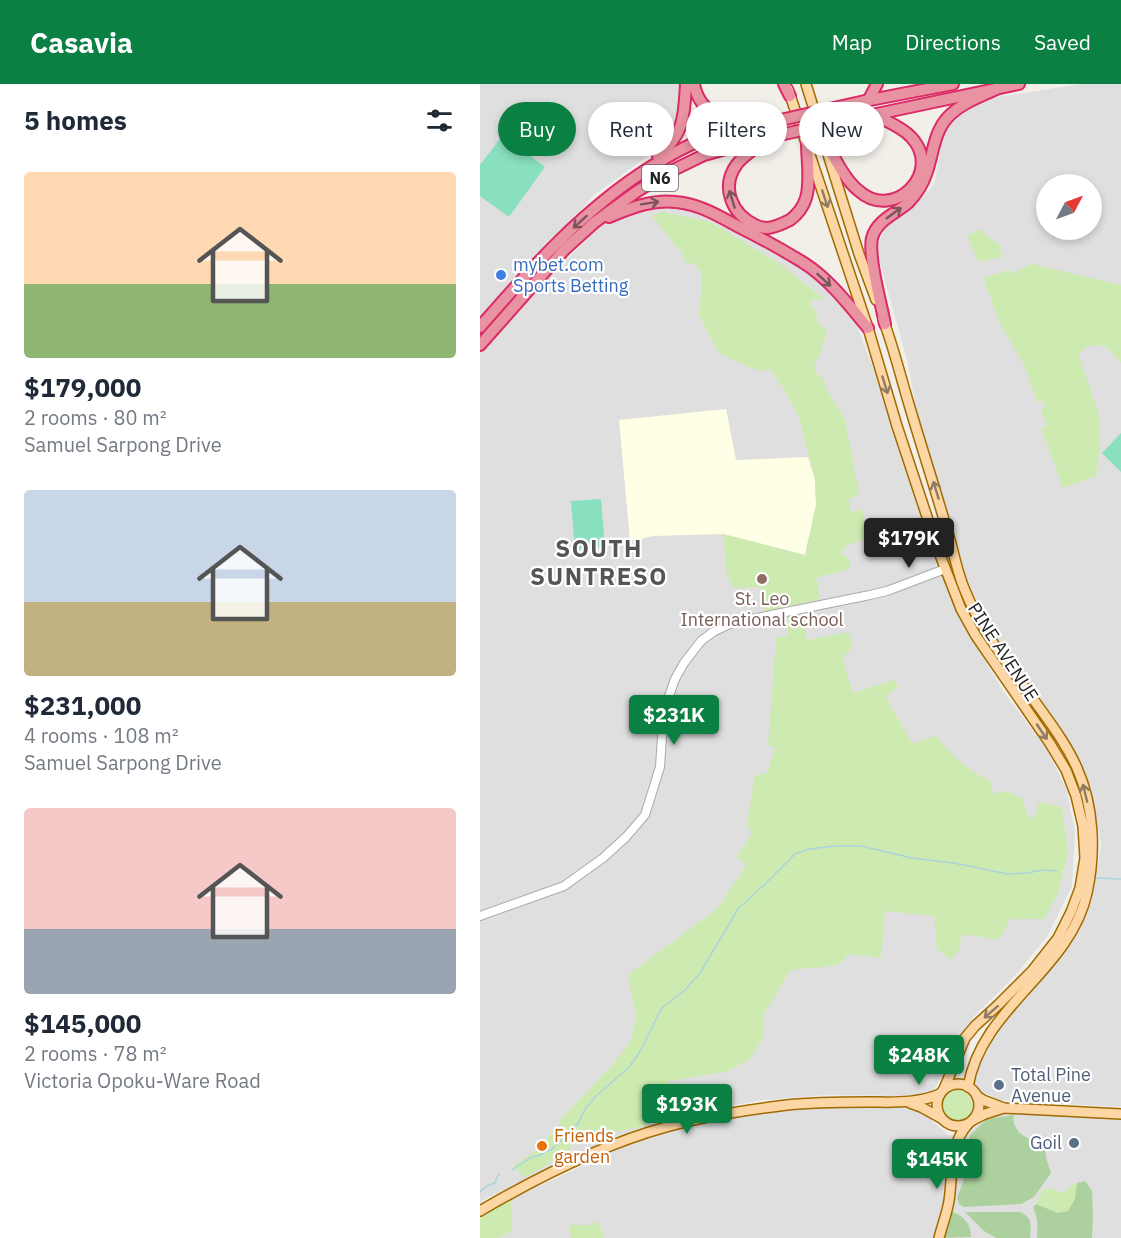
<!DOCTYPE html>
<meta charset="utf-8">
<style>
:root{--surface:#fff;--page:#f2f2f3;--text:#1f2937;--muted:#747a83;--accent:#0b8043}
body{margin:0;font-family:"IBM Plex Sans",sans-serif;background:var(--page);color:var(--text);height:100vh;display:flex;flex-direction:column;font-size:22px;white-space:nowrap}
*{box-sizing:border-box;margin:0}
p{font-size:20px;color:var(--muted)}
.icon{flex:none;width:33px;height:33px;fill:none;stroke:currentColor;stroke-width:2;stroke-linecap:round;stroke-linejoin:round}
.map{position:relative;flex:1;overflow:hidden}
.sheet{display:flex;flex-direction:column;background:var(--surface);width:480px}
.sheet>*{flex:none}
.hud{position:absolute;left:18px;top:18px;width:532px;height:54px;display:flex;gap:12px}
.needle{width:39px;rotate:49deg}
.controls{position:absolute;left:556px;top:90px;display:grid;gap:12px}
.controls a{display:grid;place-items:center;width:66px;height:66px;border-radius:50%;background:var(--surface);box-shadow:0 3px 9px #0003;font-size:30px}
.price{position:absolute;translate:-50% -51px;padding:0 14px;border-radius:6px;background:var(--accent);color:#fff;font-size:20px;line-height:39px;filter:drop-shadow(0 2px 3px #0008)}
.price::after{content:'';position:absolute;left:50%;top:36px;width:18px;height:14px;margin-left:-9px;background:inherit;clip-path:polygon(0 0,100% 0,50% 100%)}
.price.active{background:#222;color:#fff}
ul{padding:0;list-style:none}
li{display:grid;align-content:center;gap:12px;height:318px;padding:0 24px}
li span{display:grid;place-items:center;height:186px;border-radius:6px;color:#555}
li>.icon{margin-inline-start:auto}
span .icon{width:108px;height:108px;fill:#fffc;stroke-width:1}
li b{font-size:26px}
h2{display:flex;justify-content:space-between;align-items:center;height:72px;padding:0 24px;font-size:26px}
.pill{padding:0 21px;border-radius:27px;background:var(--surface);box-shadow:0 3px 9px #0003;font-size:21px;line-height:54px}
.pill.active{background:var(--accent);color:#fff}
header{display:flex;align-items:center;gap:36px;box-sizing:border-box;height:84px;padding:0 30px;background:var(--accent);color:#fff}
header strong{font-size:28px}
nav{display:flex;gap:33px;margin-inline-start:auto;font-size:21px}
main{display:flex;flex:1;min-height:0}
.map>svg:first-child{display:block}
.residential{fill:#e0dfdf;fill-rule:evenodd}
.education{fill:#ffffe5}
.grass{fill:#cdebb0}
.forest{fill:#add19e}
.pitch{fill:#88e0be}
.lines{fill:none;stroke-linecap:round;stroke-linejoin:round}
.stream{stroke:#aad3df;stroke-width:1.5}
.minor-casing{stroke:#a9a9a9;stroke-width:10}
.major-casing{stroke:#a06b00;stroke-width:12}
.highway-casing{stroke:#dc2a67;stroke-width:14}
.minor{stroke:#fff;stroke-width:8}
.major{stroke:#fcd6a4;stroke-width:9}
.highway{stroke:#e892a2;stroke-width:10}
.highway-bridge-casing{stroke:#dc2a67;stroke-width:14;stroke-linecap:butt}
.highway-bridge{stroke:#e892a2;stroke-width:10}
.oneway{stroke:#7b545c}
.oneway2{stroke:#8f7c63}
.shop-dot{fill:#3f7fe0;stroke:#fff;stroke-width:2}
.education-dot{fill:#8d6e63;stroke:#fff;stroke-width:2}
.service-dot{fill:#5c6f8a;stroke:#fff;stroke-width:2}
.food-dot{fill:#e8710a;stroke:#fff;stroke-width:2}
.labels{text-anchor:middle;stroke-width:4.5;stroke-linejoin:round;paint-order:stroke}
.shield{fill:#fff;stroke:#646464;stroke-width:1.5}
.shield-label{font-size:16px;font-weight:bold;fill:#222}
.shop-label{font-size:18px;fill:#366cbe;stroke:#fff;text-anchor:start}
.education-label{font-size:18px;fill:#785e54;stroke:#fff}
.street-label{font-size:18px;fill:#222;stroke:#fff}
.service-label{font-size:18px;fill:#4e5e75;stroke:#fff;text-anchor:start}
.food-label{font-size:18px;fill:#c56008;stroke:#fff;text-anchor:start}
.district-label{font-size:24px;font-weight:bold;letter-spacing:1.5px;fill:#555;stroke:#fff}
</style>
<header>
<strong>Casavia</strong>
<nav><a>Map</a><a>Directions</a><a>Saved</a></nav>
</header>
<main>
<section class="sheet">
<h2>5 homes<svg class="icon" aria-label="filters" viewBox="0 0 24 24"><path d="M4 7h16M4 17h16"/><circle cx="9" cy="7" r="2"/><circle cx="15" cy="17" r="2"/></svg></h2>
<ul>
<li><span style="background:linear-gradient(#ffd9b3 60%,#8fb573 0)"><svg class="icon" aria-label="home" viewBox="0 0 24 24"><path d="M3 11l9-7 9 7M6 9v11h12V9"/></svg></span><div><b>$179,000</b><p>2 rooms · 80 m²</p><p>Samuel Sarpong Drive</p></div></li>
<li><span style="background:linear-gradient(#c9d6e8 60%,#c2b280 0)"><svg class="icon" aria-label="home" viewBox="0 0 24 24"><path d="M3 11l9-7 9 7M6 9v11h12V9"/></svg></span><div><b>$231,000</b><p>4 rooms · 108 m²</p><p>Samuel Sarpong Drive</p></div></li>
<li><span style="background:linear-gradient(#f6c9c9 65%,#9aa5b1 0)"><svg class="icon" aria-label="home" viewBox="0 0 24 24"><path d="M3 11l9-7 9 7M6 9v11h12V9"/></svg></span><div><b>$145,000</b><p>2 rooms · 78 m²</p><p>Victoria Opoku-Ware Road</p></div></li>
</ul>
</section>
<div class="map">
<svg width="641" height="1154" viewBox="0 0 641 1154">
<rect width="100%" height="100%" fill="#f2efe9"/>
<g class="residential">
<polygon points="0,0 200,0 200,26 194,48 178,65 114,111 0,238"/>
<path d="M601,0h40v1023l-122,-7 -27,-13 2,-12 16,-32 13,-21 23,-28 39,-41 27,-53 9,-56 -15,-67 -13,-25 -83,-122 -24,-53 -18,-65 -30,-92 -10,-57 -32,-114 9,-22 31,-22 18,-20 7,-39v-12l16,-22 28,-13zM567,100h45v46h-45z"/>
<polygon points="197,119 279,155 348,200 375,236 393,284 423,380 464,492 489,549 523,607 567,666 586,704 595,747 592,802 567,853 532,895 493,933 477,958 463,990 454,1005 445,1010 433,1012 347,1011 283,1016 218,1027 175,1039 135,1053 5,1115 0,1119 0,267 44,217 119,144 136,131"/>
<polygon points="348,1022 431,1023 448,1027 452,1037 468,1051 484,1051 496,1041 512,1033 532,1028 641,1033 641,1154 0,1154 0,1133 11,1125 140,1064 178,1050 221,1038 284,1027"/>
</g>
<polygon class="education" points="246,325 256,376 328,373 335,396 336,421 325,471 243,450 173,452 150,457 139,336"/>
<g class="grass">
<polygon points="182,128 231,138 300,180 344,215 330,216 331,222 336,227 338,239 347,247 340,271 334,281 336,289 344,295 345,303 358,323 365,336 379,409 368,416 371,428 383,426 387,454 366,462 361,470 370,475 369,485 336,494 340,515 285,528 279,503 253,504 247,491 243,450 325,471 336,421 335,396 319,334 306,308 290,285 281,287 271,284 239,269 218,230 222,203 222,189 215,180 206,179 202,169 172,132"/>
<polygon points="501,145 509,154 511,154 522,163 519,167 524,172 498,178 487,152"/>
<polygon points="552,180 641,201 641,279 624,261 609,262 598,270 619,331 620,363 616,392 583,404 561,344 567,341 561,325 566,323 563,317 557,318 545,283 520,239 505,199 504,194 528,186 531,190"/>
<path d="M324,529l3,27 41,-8c5,14 7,16 -6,25l11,36 41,-13 4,7 -12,10 26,47 23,-8c18,19 30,34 55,44l3,14 13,-3 16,7 5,17 7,4 5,-17 23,5 6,47 -11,42 -13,23h-34l-11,21 -37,-6 -3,16 -8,10 -14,-11 -3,-33 -49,-5 -4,47 -32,-4 -10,11 -49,5 -11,20 -15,23v22l-15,25 -23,12 -58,9 -2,16 -9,8 4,14 -20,8 -42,8 -28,10c-6,15 -9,10 -21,17 -9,6 -14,11 -25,15l-12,-10 1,-2 34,-21 -1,-7 9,-7 5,-11 54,-57 15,-20 6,-26 -8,-41 90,-67 28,-43 -9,-8 15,-24 -5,-9 8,-48 12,-3 8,-25 -7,-3 8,-107 12,-2 -1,-19z"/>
<circle cx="477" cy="1022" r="16"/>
<polygon points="597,1099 595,1115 588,1127 578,1129 556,1120 563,1105 570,1105 584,1109 593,1100"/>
<polygon points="32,1115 32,1147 18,1154 0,1154 0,1133 11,1125"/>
<polygon points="118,1137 124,1154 91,1154 89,1141 110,1141"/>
</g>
<g class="forest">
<path d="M533,1031c1,4 0,8 2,11 4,11 21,15 30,21l1,10 5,16 -17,24 -13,7 -57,3 -5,-3 -2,-6 7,-19 1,-25 5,-19 17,-16z"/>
<path d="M605,1097l7,10 1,26 -1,21h-55c1,-12 1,-20 -4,-31l3,-3 22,9 10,-2 7,-12 2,-16z"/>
<path d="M470,1128c13,1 21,13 21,25l-30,1z"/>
<path d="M485,1128h55c13,6 11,13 10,26h-34l-12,-7z"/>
</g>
<g class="pitch">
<polygon points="23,51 65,83 29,133 0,112 0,81"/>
<polygon points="641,349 641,388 622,369"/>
<polygon points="121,415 125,463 95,466 91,417"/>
</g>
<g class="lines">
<g class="stream">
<polyline points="615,794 641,795"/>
<polyline points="32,1086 50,1074 60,1071 72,1065 98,1040 105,1025 116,1012 149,983 161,966 181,925 205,906 220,889 258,825 284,801 315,770 329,765 355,762 381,762 432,774 474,779 528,790 547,789 563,786 577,787"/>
<polyline points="0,1108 7,1102 15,1099 17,1093 20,1090"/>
</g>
<g class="minor-casing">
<polyline id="minor" points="0,832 84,802 123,774 146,753 165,731 180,683 183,638 187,618 195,595 204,579 221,557 233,548 252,539 390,511 407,507 465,485"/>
</g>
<g class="major-casing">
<g id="major">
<polyline points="326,0 379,170 396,216"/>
<polyline points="308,5 388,244 417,342 457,463 481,525 496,552 569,658 586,686 596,712 603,742 605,774 600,804 591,828 578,854 552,887 518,921 495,942 485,954 464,1005"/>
<path d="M403,235c10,27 17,55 25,82 12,41 25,81 37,122 7,20 11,46 19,65 16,41 46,80 72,115 15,21 31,42 41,65 17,38 19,84 10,125 -17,78 -106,114 -119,194"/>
<circle cx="478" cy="1021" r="21"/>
<polyline points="497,1012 503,1016 524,1024 641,1030"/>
<polyline points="430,1019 441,1023 461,1034"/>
<polyline points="493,1036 505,1030 524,1024"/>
<path d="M0,1127c58,-34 121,-66 186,-84 39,-11 80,-17 121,-22 27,-3 54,-3 81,-3 24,0 49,2 72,-8"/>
<path d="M459,1154c3,-12 8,-25 10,-37 4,-27 0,-56 19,-77"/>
</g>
</g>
<g class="highway-casing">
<g id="highway">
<path d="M214,0c6,33 35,36 63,39"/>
<polyline points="304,0 310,12"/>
<polyline points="385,17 473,0"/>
<polyline points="388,17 397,0"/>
<polyline points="392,31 539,0"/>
<path d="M285,57c-9,7 -21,14 -28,23 -17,23 -5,50 18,61 4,2 9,3 13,3 8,-1 16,-5 22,-8 8,-6 13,-12 16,-22 5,-17 1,-37 1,-55"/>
<path d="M345,57c10,17 19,38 34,50 35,31 85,-19 52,-54 -9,-10 -25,-16 -36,-22"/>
<path d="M178,72c27,-23 26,-40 28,-72"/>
<path d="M129,133c22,-9 43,-18 67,-15 23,2 43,14 63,25 22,11 44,23 65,36 25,16 45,42 64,65"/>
<path d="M405,240c-4,-21 -17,-67 -13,-86 5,-18 23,-24 36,-35 4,-4 8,-9 11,-14 15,-23 11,-53 29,-72 14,-15 35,-21 52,-30"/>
<path d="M0,243c51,-59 103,-117 169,-159 19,-12 39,-24 61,-31 17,-6 35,-9 53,-13"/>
<polyline points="0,261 85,165 115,138 156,108 187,89 224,71 290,53"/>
</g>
</g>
<use href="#minor" class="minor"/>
<use href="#major" class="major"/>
<use href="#highway" class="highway"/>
<g class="highway-bridge-casing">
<g id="highway-bridge">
<polyline points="283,40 385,17"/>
<polyline points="290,53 388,32"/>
</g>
</g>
<use href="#highway-bridge" class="highway-bridge"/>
</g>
<defs><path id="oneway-shaft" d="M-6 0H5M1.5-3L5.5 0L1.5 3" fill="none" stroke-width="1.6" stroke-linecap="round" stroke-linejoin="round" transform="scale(1.5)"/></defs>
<g class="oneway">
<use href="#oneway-shaft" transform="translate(252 115) rotate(-107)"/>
<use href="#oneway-shaft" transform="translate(170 119) rotate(-9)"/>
<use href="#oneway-shaft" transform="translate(414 129) rotate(-36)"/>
<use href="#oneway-shaft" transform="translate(100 138) rotate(138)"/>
<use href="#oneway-shaft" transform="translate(344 196) rotate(42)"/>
</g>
<g class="oneway2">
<use href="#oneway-shaft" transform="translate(345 115) rotate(72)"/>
<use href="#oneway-shaft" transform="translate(405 301) rotate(73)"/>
<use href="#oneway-shaft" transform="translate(456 406) rotate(-107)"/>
<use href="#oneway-shaft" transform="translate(562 648) rotate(56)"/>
<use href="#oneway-shaft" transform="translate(605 709) rotate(-104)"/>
<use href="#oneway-shaft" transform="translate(511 928) rotate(139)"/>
</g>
<circle class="shop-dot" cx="21" cy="191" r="6"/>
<circle class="education-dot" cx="282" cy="495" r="6"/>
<g class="service-dot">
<circle cx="519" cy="1001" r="6"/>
<circle cx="594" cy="1059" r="6"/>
</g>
<circle class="food-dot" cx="62" cy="1062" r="6"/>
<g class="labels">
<rect class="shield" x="162" y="81" width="36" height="26" rx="4.5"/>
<g class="shield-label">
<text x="180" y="100">N6</text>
</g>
<g class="shop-label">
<text x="33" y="187">mybet.com<tspan x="33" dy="21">Sports Betting</tspan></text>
</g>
<g class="education-label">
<text x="282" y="521">St. Leo<tspan x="282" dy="21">International school</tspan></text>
</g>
<g class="street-label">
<text transform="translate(523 568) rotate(57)" y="6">PINE AVENUE</text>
</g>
<g class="service-label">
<text x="531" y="997">Total Pine<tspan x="531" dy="21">Avenue</tspan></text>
<text x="582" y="1065" text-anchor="end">Goil</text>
</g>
<g class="food-label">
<text x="74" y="1058">Friends<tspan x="74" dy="21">garden</tspan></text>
</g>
<g class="district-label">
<text x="119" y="473">SOUTH<tspan x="119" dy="28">SUNTRESO</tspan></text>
</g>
</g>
</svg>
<div class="controls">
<a><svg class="needle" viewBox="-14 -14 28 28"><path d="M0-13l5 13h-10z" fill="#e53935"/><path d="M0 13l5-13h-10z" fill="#747a83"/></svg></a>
</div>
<b class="price active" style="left:429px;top:485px">$179K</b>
<b class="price" style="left:194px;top:662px">$231K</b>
<b class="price" style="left:439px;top:1002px">$248K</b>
<b class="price" style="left:207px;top:1051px">$193K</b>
<b class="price" style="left:457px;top:1106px">$145K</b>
<div class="hud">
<a class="pill active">Buy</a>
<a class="pill">Rent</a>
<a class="pill">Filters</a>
<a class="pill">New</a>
</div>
</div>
</main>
